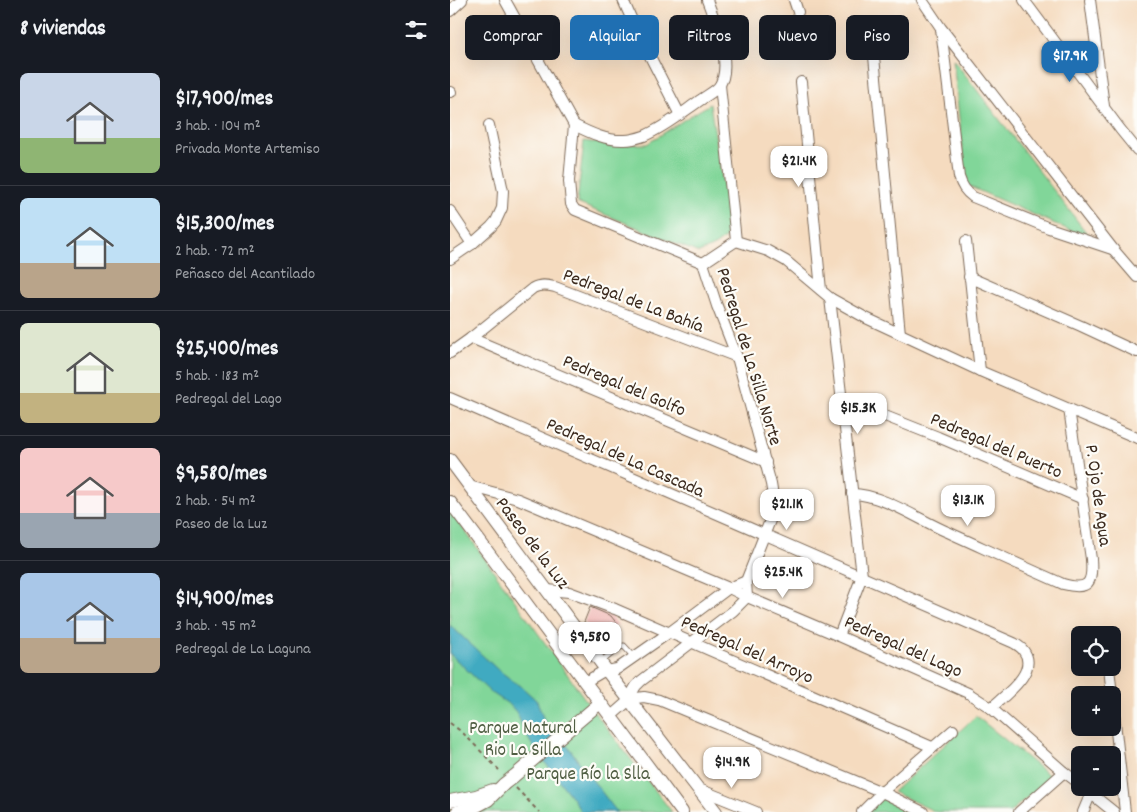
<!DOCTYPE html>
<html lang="es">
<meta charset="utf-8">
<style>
:root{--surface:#171b24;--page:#20242c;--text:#f1f3f6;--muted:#9ea1a6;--line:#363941;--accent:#1f6fb2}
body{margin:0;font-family:Dekko,sans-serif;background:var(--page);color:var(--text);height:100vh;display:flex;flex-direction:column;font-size:19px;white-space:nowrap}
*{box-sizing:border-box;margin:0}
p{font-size:16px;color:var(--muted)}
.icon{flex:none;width:28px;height:28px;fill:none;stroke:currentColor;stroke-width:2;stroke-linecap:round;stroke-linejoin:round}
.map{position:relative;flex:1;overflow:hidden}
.drawer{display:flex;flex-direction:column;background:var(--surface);width:450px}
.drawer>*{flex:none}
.banner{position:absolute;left:15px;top:15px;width:475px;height:45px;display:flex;gap:10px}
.buttons{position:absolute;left:621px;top:626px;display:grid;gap:10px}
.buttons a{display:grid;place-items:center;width:50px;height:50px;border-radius:8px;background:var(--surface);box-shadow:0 5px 20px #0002;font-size:25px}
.price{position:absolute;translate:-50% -42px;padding:0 11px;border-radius:10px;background:#fff;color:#222;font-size:16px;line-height:32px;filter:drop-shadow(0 1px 2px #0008)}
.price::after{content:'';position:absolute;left:50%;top:30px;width:15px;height:11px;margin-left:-8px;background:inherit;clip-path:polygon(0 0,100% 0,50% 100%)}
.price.current{background:var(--accent);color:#fff}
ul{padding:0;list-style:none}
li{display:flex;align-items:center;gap:15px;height:125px;padding:0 20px}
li+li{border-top:1px solid var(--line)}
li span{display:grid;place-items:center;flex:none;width:140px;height:100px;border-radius:8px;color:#555}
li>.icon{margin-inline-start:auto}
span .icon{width:60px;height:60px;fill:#fffc;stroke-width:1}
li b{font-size:21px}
h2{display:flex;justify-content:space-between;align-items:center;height:60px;padding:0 20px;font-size:21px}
.chip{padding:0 18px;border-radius:8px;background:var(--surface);box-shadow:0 5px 20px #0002;font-size:18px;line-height:45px}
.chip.current{background:var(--accent);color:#fff}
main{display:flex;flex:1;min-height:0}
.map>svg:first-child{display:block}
.green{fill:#81d699;stroke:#5e805c}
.water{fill:#41aac1;stroke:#3e6a70}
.building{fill:#e99796}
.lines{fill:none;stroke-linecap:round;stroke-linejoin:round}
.service-casing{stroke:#7c6856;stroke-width:7}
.minor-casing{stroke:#7c6856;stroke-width:12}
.tertiary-casing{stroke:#7c6856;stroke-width:14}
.path{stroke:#7c6856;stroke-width:2;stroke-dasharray:4 4;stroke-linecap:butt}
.service{stroke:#fff;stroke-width:5}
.minor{stroke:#fff;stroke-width:10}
.tertiary{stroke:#fff;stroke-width:12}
.tertiary-bridge-casing{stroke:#7c6856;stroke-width:14;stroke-linecap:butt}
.tertiary-bridge{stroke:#fff;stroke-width:12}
.labels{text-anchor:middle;stroke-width:4.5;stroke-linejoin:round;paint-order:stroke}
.street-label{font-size:19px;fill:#3b2a1e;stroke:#fdfcf7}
.park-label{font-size:19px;fill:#505e43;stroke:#fdfcf7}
</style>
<main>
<section class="drawer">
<h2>8 viviendas<svg class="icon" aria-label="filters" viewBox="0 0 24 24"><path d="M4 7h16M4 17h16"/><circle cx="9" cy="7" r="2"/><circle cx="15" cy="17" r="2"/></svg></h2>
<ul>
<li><span style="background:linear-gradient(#c9d6e8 65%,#8fb573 0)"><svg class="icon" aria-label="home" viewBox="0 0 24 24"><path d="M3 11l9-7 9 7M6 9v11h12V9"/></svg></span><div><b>$17,900/mes</b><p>3 hab. · 104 m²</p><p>Privada Monte Artemiso</p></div></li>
<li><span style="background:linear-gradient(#bfe0f5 65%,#b9a48a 0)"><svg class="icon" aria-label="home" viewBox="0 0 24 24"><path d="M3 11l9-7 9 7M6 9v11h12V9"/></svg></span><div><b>$15,300/mes</b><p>2 hab. · 72 m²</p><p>Peñasco del Acantilado</p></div></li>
<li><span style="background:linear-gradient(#dfe7d0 70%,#c2b280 0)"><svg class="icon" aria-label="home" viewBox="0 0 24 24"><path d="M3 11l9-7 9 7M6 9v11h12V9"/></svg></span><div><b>$25,400/mes</b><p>5 hab. · 183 m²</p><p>Pedregal del Lago</p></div></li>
<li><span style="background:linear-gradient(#f6c9c9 65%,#9aa5b1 0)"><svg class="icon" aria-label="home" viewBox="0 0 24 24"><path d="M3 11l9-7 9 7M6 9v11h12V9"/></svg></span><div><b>$9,580/mes</b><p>2 hab. · 54 m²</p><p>Paseo de la Luz</p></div></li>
<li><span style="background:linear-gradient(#a9c7e8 65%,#b9a48a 0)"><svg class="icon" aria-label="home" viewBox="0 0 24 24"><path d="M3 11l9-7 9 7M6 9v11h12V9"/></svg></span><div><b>$14,900/mes</b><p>3 hab. · 95 m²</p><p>Pedregal de La Laguna</p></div></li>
</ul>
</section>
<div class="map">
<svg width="687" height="812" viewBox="0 0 687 812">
<rect width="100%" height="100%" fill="#fdfcf7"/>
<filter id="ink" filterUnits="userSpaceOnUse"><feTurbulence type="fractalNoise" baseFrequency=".02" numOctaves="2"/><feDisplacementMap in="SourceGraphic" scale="10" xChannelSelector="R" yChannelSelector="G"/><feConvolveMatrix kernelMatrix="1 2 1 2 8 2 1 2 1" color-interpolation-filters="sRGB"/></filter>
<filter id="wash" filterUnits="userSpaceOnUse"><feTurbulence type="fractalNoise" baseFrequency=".0096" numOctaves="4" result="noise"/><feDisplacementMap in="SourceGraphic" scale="20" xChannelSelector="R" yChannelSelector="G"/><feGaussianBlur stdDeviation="1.12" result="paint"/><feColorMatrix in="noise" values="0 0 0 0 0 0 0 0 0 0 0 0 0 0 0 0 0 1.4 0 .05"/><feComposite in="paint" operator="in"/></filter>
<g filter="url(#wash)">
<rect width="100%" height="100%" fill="#f5dbbf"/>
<g class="green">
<polygon points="503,59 642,240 516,185"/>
<polygon points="260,104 281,233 266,245 249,253 127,203 134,141 162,145 197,144 235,119"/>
<polygon points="0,510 145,713 222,812 0,812"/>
<polygon points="526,716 601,777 560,812 486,812 443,792"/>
<polygon points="431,796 461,812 418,812"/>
</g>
<polygon class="water" points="0,625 47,669 74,689 87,701 95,723 120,749 131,765 167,812 131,812 123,799 84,748 75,733 67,713 60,705 39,691 0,654"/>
<g id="blocks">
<polygon class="building" points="140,607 161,616 168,625 147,636 134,622"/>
</g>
</g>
<g filter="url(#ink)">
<use href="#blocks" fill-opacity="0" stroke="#7c6856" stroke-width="1"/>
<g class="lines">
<g class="service-casing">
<polyline id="service" points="151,662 169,647 174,646 184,657"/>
</g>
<g class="minor-casing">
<g id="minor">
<polyline points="55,0 124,125 119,181 121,204 125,210 253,263"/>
<polyline points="173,0 185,27 230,115"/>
<polyline points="344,0 348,12"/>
<polyline points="472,0 491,28 663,249 687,277"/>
<polyline points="574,0 670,129 687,150"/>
<polyline points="640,0 654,106"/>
<polyline points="0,11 12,0"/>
<path d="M491,29l18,148c3,9 6,14 14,20l76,31 63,21"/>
<polyline points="422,35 450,334"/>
<polyline points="351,82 371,290"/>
<polyline points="270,85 286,241"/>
<polyline points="0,92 1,92"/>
<path d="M124,125c16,8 33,16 51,15 6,0 13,-2 19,-4 21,-9 39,-24 58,-37 5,-4 14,-8 18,-14 1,-2 2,-5 3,-7 6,-23 -8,-57 -16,-78"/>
<polyline points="0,211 22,244"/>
<polyline points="286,241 318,251 336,261 380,298 416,318 530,371 687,438"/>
<polyline points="516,241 530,371"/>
<polyline points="0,259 22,244 41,227 46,221 52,208 53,191 39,125"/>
<polyline points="519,277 631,326 687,352"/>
<polyline points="380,298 412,576 389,636"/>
<polyline points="21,338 316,462"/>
<path d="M0,353l21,-15 62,-50c7,-4 14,-3 22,-1l182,70"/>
<path d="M0,398c188,82 376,162 564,245 3,2 7,4 9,7 17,21 -18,45 -32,58"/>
<polyline points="392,399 488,437 633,499"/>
<polyline points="19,486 68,499 279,588 297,597 389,636 518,693 541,708 614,772 630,784"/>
<path d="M402,494c28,0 63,23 89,35 40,18 81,37 122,55 26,7 30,-1 28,-25l-22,-150"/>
<polyline points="97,590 119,592 165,609 482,747"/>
<polyline points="659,668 662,695"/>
<polyline points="135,682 152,672 167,669 220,632 279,588 296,581"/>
<polyline points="662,695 675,812"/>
<polyline points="179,699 194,697 209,700 432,792 473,812"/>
<polyline points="160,717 176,703 186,686 191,681 283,611 297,597 296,581 321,518 323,496 321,484 287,357 267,306 253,263 286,241"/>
<polyline points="634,788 664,812"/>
<polyline points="249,789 306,812"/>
<polyline points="412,812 432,792 503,730"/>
<polyline points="569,812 614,772"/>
<polyline points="633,812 641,793"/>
</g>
</g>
<g class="tertiary-casing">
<g id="tertiary">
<polyline points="0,460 157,671 266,812"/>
<path d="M0,502c78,103 155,207 232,310"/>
<polyline points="63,777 150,703"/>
<polyline points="0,801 26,796 43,790"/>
<polyline points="7,812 27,806 38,800 54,784"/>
</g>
</g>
<g class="path">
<polyline points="0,723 13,733 51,772"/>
<polyline points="66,788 89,812"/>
</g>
<use href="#service" class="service"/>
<use href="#minor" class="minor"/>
<use href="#tertiary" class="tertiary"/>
<g class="tertiary-bridge-casing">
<polyline id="tertiary-bridge" points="54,784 63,777"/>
</g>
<use href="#tertiary-bridge" class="tertiary-bridge"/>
</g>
</g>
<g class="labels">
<g class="street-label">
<text transform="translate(184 299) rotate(21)" y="7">Pedregal de La Bahía</text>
<text transform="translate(301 356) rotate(73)" y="7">Pedregal de La Silla Norte</text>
<text transform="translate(175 384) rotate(23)" y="7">Pedregal del Golfo</text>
<text transform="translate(547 444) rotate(23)" y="7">Pedregal del Puerto</text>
<text transform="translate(176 456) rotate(24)" y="7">Pedregal de La Cascada</text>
<text transform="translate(650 495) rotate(82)" y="7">P. Ojo de Agua</text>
<text transform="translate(84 542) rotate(53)" y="7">Paseo de la Luz</text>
<text transform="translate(454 645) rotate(24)" y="7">Pedregal del Lago</text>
<text transform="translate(298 648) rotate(24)" y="7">Pedregal del Arroyo</text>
</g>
<g class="park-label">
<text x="73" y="733">Parque Natural<tspan x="73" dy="22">Rio La Silla</tspan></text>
<text x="138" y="779">Parque Río la Slla</text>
</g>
</g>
</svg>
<div class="buttons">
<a><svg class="icon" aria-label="locate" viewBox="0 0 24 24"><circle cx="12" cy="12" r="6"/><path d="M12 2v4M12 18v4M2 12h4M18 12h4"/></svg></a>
<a>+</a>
<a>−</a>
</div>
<b class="price current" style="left:620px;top:83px">$17.9K</b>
<b class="price" style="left:349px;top:188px">$21.4K</b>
<b class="price" style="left:408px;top:435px">$15.3K</b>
<b class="price" style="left:518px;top:527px">$13.1K</b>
<b class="price" style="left:337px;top:531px">$21.1K</b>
<b class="price" style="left:333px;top:599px">$25.4K</b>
<b class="price" style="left:140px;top:664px">$9,580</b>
<b class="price" style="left:282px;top:789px">$14.9K</b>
<div class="banner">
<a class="chip">Comprar</a>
<a class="chip current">Alquilar</a>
<a class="chip">Filtros</a>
<a class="chip">Nuevo</a>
<a class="chip">Piso</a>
</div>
</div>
</main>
